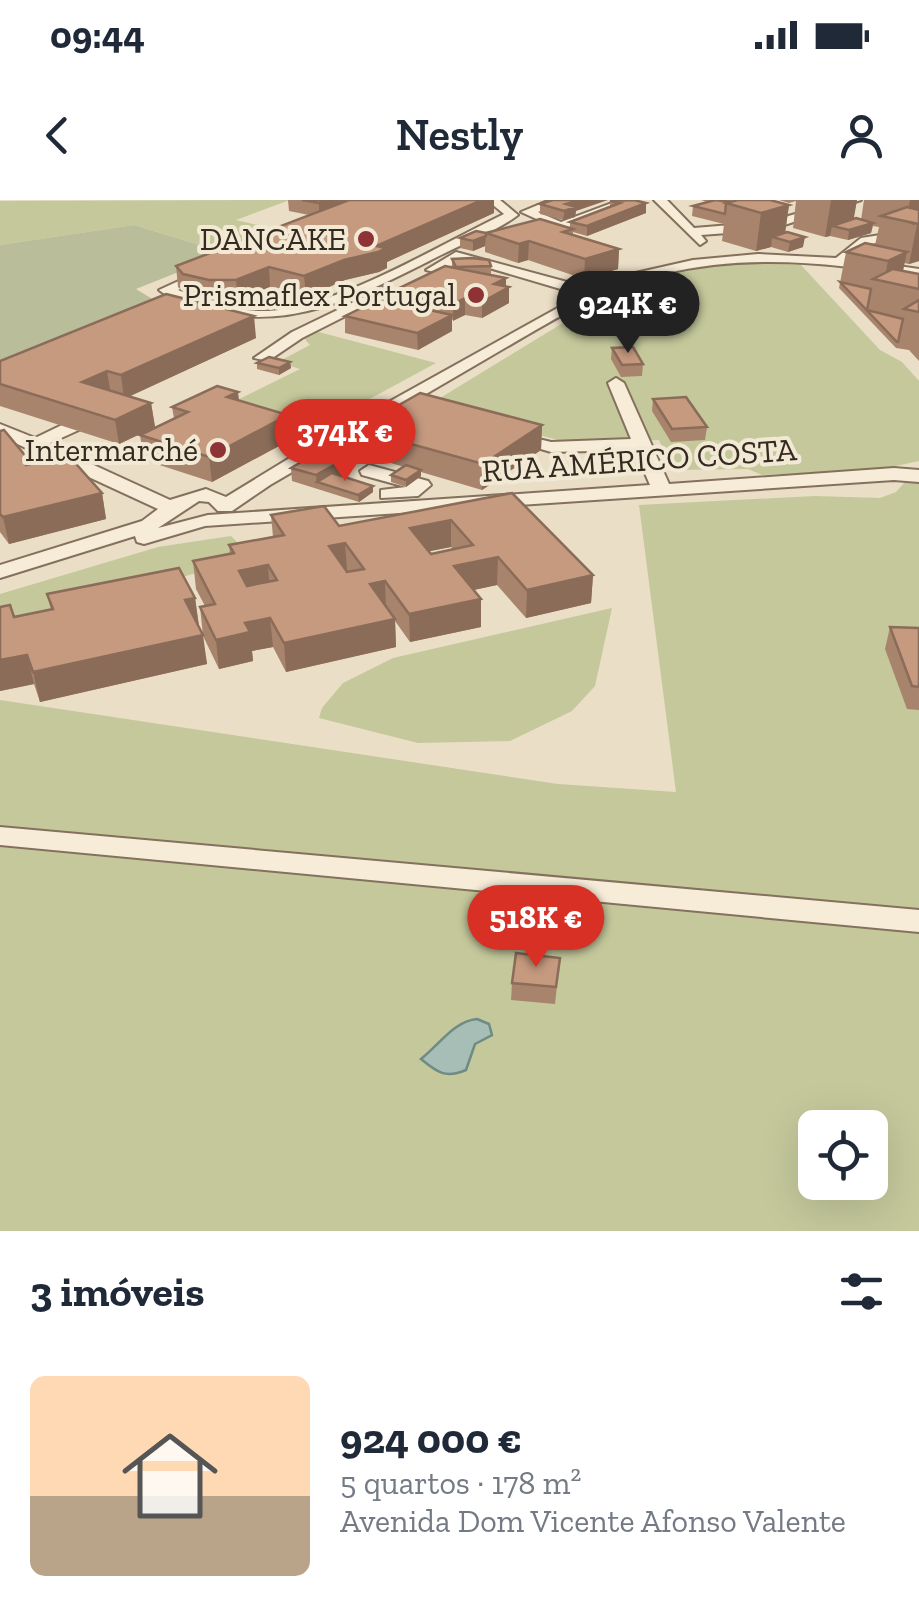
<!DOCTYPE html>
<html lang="pt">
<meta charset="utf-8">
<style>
:root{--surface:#fff;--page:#f6f6f7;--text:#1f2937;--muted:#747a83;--line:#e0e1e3;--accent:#d93025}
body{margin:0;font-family:"Zilla Slab",serif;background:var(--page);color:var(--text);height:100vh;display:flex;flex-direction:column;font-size:38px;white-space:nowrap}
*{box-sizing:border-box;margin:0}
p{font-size:32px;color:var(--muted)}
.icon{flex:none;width:55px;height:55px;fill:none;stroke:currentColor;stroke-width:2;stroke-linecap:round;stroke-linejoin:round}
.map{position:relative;height:1031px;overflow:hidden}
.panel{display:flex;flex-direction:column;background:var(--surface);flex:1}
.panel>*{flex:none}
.controls{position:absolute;left:798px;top:910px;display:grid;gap:20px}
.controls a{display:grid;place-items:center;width:90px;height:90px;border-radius:15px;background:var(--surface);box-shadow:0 10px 40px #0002;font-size:50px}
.price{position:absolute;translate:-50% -85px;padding:0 22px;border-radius:35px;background:var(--accent);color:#fff;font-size:32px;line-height:65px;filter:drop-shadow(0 2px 5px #0008)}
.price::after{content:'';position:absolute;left:50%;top:60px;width:30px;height:22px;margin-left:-15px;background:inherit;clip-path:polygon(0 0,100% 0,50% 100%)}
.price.selected{background:#222;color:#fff}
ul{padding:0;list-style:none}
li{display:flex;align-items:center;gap:30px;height:250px;padding:0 30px}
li+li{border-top:2px solid var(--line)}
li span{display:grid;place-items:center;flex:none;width:280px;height:200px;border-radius:15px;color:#555}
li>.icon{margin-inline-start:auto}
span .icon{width:120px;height:120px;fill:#fffc;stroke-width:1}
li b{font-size:42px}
h2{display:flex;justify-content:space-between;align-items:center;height:120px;padding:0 30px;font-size:42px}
.status{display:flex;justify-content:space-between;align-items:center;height:70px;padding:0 50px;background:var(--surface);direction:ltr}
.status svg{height:28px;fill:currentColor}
header{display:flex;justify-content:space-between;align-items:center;height:130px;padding:0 30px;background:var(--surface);font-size:45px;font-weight:600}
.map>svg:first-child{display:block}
.green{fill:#c4c89b;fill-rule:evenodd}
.cemetery{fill:#babd99}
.water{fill:#a7beb7;stroke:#6e8c84;stroke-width:2.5}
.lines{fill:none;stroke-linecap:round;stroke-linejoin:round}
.minor-casing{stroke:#84715d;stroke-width:4}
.minor{fill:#f6ecd8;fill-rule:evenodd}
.wall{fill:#a9846d;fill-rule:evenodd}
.shaded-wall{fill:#8a6c59}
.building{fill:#c59a7f;stroke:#8a6c59;stroke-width:2.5;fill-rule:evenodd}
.poi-dot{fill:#8e3236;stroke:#f2e9d5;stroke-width:4}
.labels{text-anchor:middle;stroke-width:8;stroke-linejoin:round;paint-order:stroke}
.far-poi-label{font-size:32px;fill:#352a20;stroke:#f2e9d5;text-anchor:end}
.far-street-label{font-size:32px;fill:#352a20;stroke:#f2e9d5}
</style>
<div class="status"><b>09:44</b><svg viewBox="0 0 49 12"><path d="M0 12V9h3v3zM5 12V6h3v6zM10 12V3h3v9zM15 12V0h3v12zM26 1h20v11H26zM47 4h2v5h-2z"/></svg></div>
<header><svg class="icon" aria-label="back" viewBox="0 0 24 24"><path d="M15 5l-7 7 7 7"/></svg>Nestly<svg class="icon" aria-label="person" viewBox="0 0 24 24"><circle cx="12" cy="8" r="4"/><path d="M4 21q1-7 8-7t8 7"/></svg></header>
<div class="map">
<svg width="919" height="1031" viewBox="0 0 919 1031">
<rect width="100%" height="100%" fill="#eadec6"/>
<g class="green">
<polygon points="290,0 236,20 287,32 226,53 134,25 0,45 0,1"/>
<polygon points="754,61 800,64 880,150 902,162 919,181 919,261 877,270 762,275 748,269 672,270 659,240 566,242 427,206 617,90 678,70"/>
<polygon points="315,131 436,163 305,234 219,209 300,169 278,162 310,145 303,137"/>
<path d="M905,282h14v749h-919v-531l558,84 118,8 -37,-287 176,-9 65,2 16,-6zM815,928h55v54h-55z"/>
<polygon points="231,336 244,349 229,363 0,432 0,394 158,347"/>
<polygon points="612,408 595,486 572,511 510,541 418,543 319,518 322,508 343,483 393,458"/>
</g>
<polygon class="cemetery" points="134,25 226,53 136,89 154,100 0,161 0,45"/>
<path class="water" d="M477,819l12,5 3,11 -17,9 -9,26c-21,9 -29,2 -45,-11 18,-14 33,-38 56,-40z"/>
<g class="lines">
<g class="minor-casing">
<g id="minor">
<path d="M487,0h13l18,15c-21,16 -51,27 -75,39 -74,37 -150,80 -234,56 -17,-4 -37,-9 -50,-20l48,-22 7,4 -2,3 -34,15c28,12 59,22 90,21 71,-4 171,-66 236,-97z"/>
<polygon points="550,0 567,0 538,12 561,22 620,0 637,0 561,30 521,12"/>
<polygon points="654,0 667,0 694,28 768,22 843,0 861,0 769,30 701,35 706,41 700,45"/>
<path d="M919,29v8l-49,7 -19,15 68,10v8c-84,-14 -172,-24 -256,-3 -64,15 -121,53 -177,85 -72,42 -144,84 -216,126l-38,26h-14l-9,-9 -10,-1 -41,27 50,-13 442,-30 -15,-35 -84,2 -51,-15 9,-5 42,10 80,-3 -23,-56 8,-5 8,5 45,101 225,-16 25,2v12l-25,-2 -689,46 -61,18 -7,-2 -2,-6 -135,42v-13l142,-44 16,-12 -158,-73v-12l35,14 56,-27h12v8l-55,25 122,56 36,-11 20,8 85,-52 -58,-16v-8l71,17 257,-143 -119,-35 -24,13 -12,-3 30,-18 137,37 38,-15 62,-14 65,-6 78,4 25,-20z"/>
<polygon points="383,88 395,91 302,138 268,161 254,158 292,132"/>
<polygon points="369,265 428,281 431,285 418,296 381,298 381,290 406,287 362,275 360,271"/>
<polygon points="0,627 919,710 919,732 0,645"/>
</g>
</g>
<use href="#minor" class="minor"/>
</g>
<g class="wall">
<polygon points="288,0 494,0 494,13 387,62 387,68 379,72 345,80 306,97 270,87 238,100 211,101 186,94 178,87 176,66 309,15 289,11"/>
<polygon points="701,0 733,0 730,1 789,5 785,33 803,47 788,52 771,47 756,51 722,41 724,24 692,16 693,6 707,2"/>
<polygon points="779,0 857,0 853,19 861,20 864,0 919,0 919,61 909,64 904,63 903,71 919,74 919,161 909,150 896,148 839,88 846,52 875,45 879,27 873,26 871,33 848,40 830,36 825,37 793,28 796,1 789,3"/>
<polygon points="610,1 646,3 646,13 587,36 573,32 573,35 619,49 618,69 584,79 528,60 518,63 485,52 485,46 473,51 460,48 460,38 486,33 570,28 570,22 610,8"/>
<polygon points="540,4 576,11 575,17 563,20 540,14"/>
<polygon points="452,59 491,66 491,75 506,86 509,103 482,118 465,115 452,120 452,131 418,150 345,133 345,116 393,102 393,91 452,67"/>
<polygon points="256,138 129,196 151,203 155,227 119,244 0,206 0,161"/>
<polygon points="612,148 643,164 642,176 621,177 611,159"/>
<polygon points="290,162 291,168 279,175 257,169 257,163"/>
<polygon points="653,199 707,227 705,240 671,242 652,211"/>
<polygon points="239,201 290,240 212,282 144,260 140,235 174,218 172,207"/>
<polygon points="542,225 541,250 482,290 421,272 421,276 406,287 391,282 391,275 404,267 358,253 357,229"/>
<polygon points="0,231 29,264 102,293 106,319 9,344 0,332"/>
<polygon points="341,261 342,274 340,275 373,286 373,292 359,302 292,281 291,268"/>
<path d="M512,293l81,82 -2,28 -65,15 -29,-33 -23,5 7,9v28l-71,15 -15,-21 1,26 -110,25 -13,-25 -21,4 1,10 -34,8 -16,-33 -3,-29 5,-1 -9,-17 -3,-28 37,-7 -1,-9 44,-8 -2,-22 68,11zM451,347l2,2 -22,5 -2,-3z"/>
<polygon points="47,394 195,398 199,426 207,464 40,502 34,484 0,491 14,417 51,410"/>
<polygon points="890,427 919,428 919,510 907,509 885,449"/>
<polygon points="560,758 555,804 511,800 512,783"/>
</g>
<g class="shaded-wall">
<polygon points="327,0 362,0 319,17 319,3"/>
<polygon points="482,0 494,0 494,13 387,62 387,68 379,72 345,80 306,97 304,76"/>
<polygon points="580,0 608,0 576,11 575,17 563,20 566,4"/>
<polygon points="831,0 857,0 852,29 832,26 830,36 825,37"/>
<polygon points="910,0 919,0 919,23 913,25 906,22"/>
<polygon points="646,3 646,13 587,36 587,26"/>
<polygon points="789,5 784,40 772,37 771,47 756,51 761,13"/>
<polygon points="873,23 871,33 848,40 849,30"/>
<polygon points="919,24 919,61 909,64 917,25"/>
<polygon points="486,36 485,46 473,51 473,41"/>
<polygon points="805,37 803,47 788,52 790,42"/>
<polygon points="529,41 528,60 518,63 519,44"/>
<polygon points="619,49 618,69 584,79 585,59"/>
<polygon points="907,52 900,85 884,82 888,61"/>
<polygon points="269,67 270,87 238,100 236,80"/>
<polygon points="506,78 506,89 509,87 509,103 482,118 482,102 494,84"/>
<polygon points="465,98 465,115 453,121 453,104"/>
<polygon points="452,115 452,131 418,150 417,133"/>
<polygon points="254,116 256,138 124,199 121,175"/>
<polygon points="290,162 291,168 279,175 279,168"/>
<polygon points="107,171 111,195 82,182"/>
<polygon points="238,192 241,216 227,197"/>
<polygon points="151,203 155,227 119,244 115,220"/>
<polygon points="288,215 290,240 212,282 209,257"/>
<polygon points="542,225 541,250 482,290 483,264"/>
<polygon points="341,261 342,274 325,284 317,282 317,289 316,275"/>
<polygon points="421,270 421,276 406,287 406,280"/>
<polygon points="373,286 373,292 359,302 358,295"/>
<polygon points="102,293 106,319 9,344 3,317"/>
<polygon points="451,320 451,347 411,355 410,328"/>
<polygon points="345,343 347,370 330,373 329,346"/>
<polygon points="498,357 497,385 454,394 454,366"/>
<polygon points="268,365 270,393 242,399 239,371"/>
<polygon points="593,375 591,403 526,418 527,390"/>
<polygon points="385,381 386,409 370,384"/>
<polygon points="195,398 199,427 185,400"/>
<polygon points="481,399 481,427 410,442 409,414"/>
<polygon points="270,418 273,447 252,451 253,461 219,469 216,440 245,423"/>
<polygon points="395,419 396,447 286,472 284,443"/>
<polygon points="203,435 207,464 40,502 33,472"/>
<polygon points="27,455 34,484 0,491 0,460"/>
</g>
<g class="building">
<polygon points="302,0 327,0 319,3"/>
<polygon points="349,0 482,0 376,46 386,48 378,52 344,60 304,76 269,67 236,80 209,80 183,74 176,66"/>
<polygon points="553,0 580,0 566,4 576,7 564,11 540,4"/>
<polygon points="634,0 646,3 587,26 570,22 620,3 610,1"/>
<polygon points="715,0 732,2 726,3 725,14 693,6"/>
<polygon points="738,0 770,0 789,5 761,13 726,3"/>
<polygon points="907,7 919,10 919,24 881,16"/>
<polygon points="856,18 873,23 849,30 832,26"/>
<polygon points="540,19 573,29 563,32 619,49 585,59 529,41 519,44 486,33"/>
<polygon points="476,31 486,33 486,36 473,41 460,38"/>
<polygon points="787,32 805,37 790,42 772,37"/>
<polygon points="865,43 907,52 888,61 846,52"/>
<polygon points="472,58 489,60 491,66 456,67 452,59"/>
<polygon points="445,66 506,78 494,84 509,87 482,102 465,98 453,104 393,91"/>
<polygon points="893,69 919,74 919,89 873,79"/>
<polygon points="840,82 871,89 867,110 903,119 898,142 897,142"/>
<polygon points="166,94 254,116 121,175 107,171 82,182 151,203 115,220 0,184 0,161"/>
<polygon points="380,99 452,115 417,133 345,116"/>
<polygon points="919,100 919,112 904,109"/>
<polygon points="633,147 643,164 622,165 612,148"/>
<polygon points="269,157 290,162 279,168 257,163"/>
<polygon points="217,186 238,192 227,197 288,215 209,257 140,235 188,212 172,207"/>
<polygon points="420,193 542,225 483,264 357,229"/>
<polygon points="686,197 707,227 672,229 653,199"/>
<polygon points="4,230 28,259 23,261 26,265 68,255 102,293 3,317 0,314 0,231"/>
<polygon points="316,253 341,261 316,275 291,268"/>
<polygon points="406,265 421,270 406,280 391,275"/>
<polygon points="332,273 373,286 358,295 317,282"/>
<path d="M512,293l81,82 -66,15 -29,-33 -44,9 27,33 -72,15 -24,-33 -15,3 25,35 -111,24 -14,-25 -25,5 5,9 -34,8 -16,-33 15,-3 -22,-43 41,-8 -5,-8 55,-10 -13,-20 53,-9 15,20zM451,320l22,25 -42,9 -21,-26zM345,343l19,26 -17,3 -18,-26zM268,365l9,15 -30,6 -8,-15z"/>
<polygon points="179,368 195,398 185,400 203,435 33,472 27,455 0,460 0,407 10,405 14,417 53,409 47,394"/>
<polygon points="890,427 919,428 919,487 912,486"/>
<polygon points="516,753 560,758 556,787 512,783"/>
</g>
<g class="poi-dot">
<circle cx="366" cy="39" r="10"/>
<circle cx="476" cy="95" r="10"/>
<circle cx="218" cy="250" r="10"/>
</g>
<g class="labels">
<g class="far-poi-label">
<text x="346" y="50">DANCAKE</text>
<text x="456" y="106">Prismaflex Portugal</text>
<text x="198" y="261">Intermarché</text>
</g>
<g class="far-street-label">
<text transform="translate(639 260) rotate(-4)" y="11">RUA AMÉRICO COSTA</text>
</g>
</g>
</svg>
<div class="controls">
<a><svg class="icon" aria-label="locate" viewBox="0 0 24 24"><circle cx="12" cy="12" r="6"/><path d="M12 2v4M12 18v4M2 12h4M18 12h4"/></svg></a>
</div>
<b class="price selected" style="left:628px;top:156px">924K €</b>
<b class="price" style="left:345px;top:284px">374K €</b>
<b class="price" style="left:536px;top:770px">518K €</b>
</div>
<section class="panel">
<h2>3 imóveis<svg class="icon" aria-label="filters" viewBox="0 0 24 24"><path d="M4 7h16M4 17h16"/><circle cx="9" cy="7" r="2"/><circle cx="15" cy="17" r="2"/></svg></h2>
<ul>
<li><span style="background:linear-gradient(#ffd9b3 60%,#b9a48a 0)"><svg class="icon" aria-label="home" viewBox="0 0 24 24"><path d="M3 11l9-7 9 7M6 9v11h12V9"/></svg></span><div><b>924 000 €</b><p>5 quartos · 178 m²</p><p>Avenida Dom Vicente Afonso Valente</p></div></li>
</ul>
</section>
